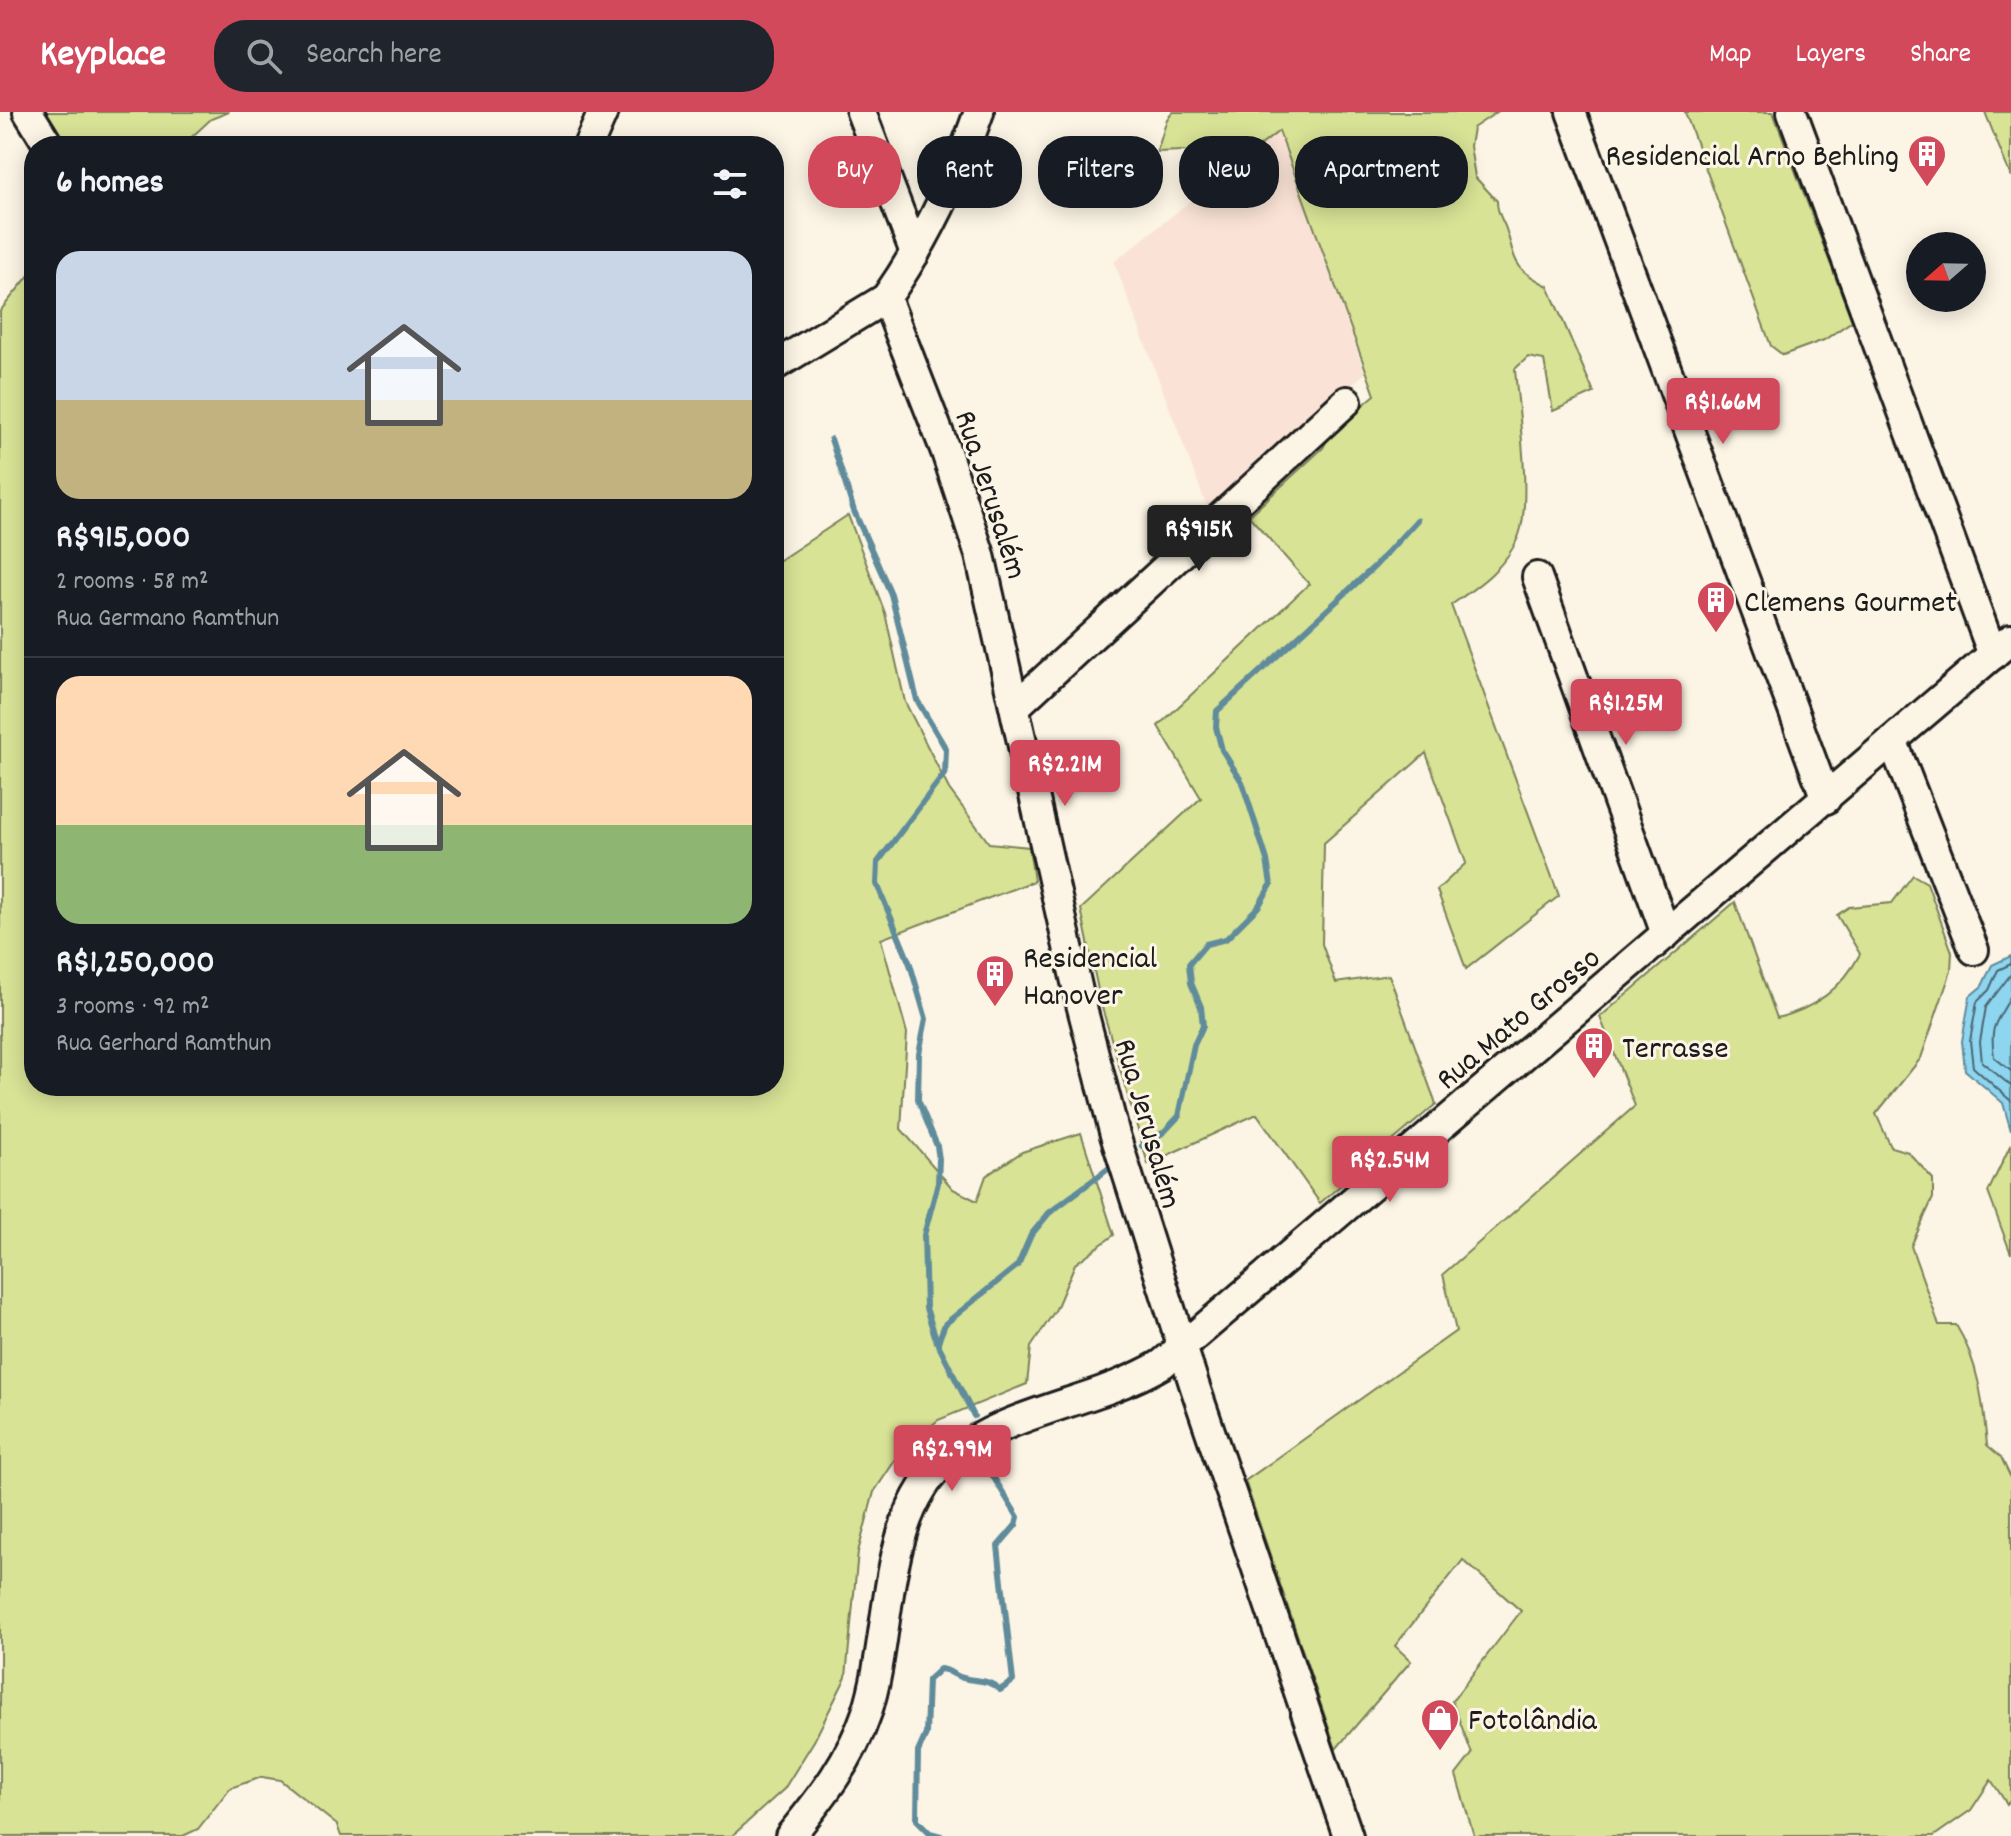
<!DOCTYPE html>
<meta charset="utf-8">
<style>
:root{--surface:#171b24;--page:#20242c;--text:#f1f3f6;--muted:#9ea1a6;--line:#363941;--accent:#d1495b}
body{margin:0;font-family:Dekko,sans-serif;background:var(--page);color:var(--text);height:100vh;display:flex;flex-direction:column;font-size:30px;white-space:nowrap}
*{box-sizing:border-box;margin:0}
p{font-size:26px;color:var(--muted)}
.icon{flex:none;width:44px;height:44px;fill:none;stroke:currentColor;stroke-width:2;stroke-linecap:round;stroke-linejoin:round}
.map{position:relative;flex:1;overflow:hidden}
.panel{position:absolute;left:24px;top:24px;width:760px;height:960px;display:flex;flex-direction:column;background:var(--surface);border-radius:32px;box-shadow:0 4px 20px #0003}
.panel>*{flex:none}
.guide{position:absolute;left:808px;top:24px;width:760px;height:72px;display:flex;gap:16px}
.needle{width:52px;rotate:250deg}
.fabs{position:absolute;left:1906px;top:120px;display:grid;gap:16px}
.fabs a{display:grid;place-items:center;width:80px;height:80px;border-radius:50%;background:var(--surface);box-shadow:0 4px 20px #0003;font-size:40px}
.price{position:absolute;translate:-50% -68px;padding:0 18px;border-radius:8px;background:var(--accent);color:#fff;font-size:26px;line-height:52px;filter:drop-shadow(0 2px 4px #0008)}
.price::after{content:'';position:absolute;left:50%;top:48px;width:24px;height:18px;margin-left:-12px;background:inherit;clip-path:polygon(0 0,100% 0,50% 100%)}
.price.active{background:#222;color:#fff}
ul{padding:0;list-style:none}
li{display:grid;align-content:center;gap:16px;height:424px;padding:0 32px}
li+li{border-top:2px solid var(--line)}
li span{display:grid;place-items:center;height:248px;border-radius:24px;color:#555}
li>.icon{margin-inline-start:auto}
span .icon{width:144px;height:144px;fill:#fffc;stroke-width:1}
li b{font-size:34px}
h2{display:flex;justify-content:space-between;align-items:center;height:96px;padding:0 32px;font-size:34px}
.chip{padding:0 28px;border-radius:32px;background:var(--surface);box-shadow:0 4px 20px #0003;font-size:28px;line-height:72px}
.chip.active{background:var(--accent);color:#fff}
header{display:flex;align-items:center;gap:48px;box-sizing:border-box;height:112px;padding:0 40px;background:var(--accent);color:#fff}
header strong{font-size:38px}
nav{display:flex;gap:44px;margin-inline-start:auto;font-size:28px}
.search{width:560px;height:72px;background:var(--page);display:flex;align-items:center;gap:20px;box-sizing:border-box;padding:0 28px;border-radius:32px;color:var(--muted);font-size:30px}
.map>svg:first-child{display:block}
.built{fill:#fae3d6}
.green{fill:#d8e396;stroke:#7a8059;stroke-width:2}
.water{fill:#8ed5f0;stroke:#608b9b;stroke-width:2}
.lines{fill:none;stroke-linecap:round;stroke-linejoin:round}
.shore{stroke:#4a6671;stroke-width:2}
.stream{stroke:#608b9b;stroke-width:6}
.minor-casing{stroke:#1c1c1c;stroke-width:34}
.minor{stroke:#fcf5e5;stroke-width:28}
.labels{text-anchor:middle;stroke-width:6;stroke-linejoin:round;paint-order:stroke}
.poi-label{font-size:32px;fill:#1c1c1c;stroke:#fcf5e5;text-anchor:start}
.street-label{font-size:32px;fill:#1c1c1c;stroke:#fcf5e5}
</style>
<header>
<strong>Keyplace</strong>
<div class="search"><svg class="icon" aria-label="search" viewBox="0 0 24 24"><circle cx="10" cy="10" r="6"/><path d="M15 15l6 6"/></svg>Search here</div>
<nav><a>Map</a><a>Layers</a><a>Share</a></nav>
</header>
<div class="map">
<svg width="2011" height="1724" viewBox="0 0 2011 1724">
<rect width="100%" height="100%" fill="#fcf5e5"/>
<filter id="ink" filterUnits="userSpaceOnUse"><feTurbulence type="fractalNoise" baseFrequency=".0125" numOctaves="2"/><feDisplacementMap in="SourceGraphic" scale="16" xChannelSelector="R" yChannelSelector="G"/><feConvolveMatrix kernelMatrix="1 2 1 2 8 2 1 2 1" color-interpolation-filters="sRGB"/></filter>
<g filter="url(#ink)">
<polygon class="built" points="1279,18 1365,261 1210,403 1114,150"/>
<g class="green">
<polygon points="35,0 229,0 211,7 182,34 60,34"/>
<path d="M1173,0h324l-24,16 -3,18 5,31 22,24c0,15 7,19 10,31 10,34 8,37 41,54l46,107 -41,18 -9,-51 -16,-3 -13,12c3,40 17,130 4,166 -11,31 -42,52 -68,70l108,291 -93,73 -29,-79 29,-27 -40,-110 -102,90 -2,101 14,39 53,-8 47,129 -116,99 -63,-89 -109,50 -47,-160 -20,-95 120,-111 -43,-72 151,-142 -60,-68 74,-68 9,-17 43,-36 -96,-264 -42,33 -54,-13 -26,1 10,-33z"/>
<polygon points="1685,0 1773,0 1852,209 1824,228 1783,243 1771,234"/>
<polygon points="1985,0 2011,0 2011,65"/>
<polygon points="34,157 34,974 774,974 774,452 848,403 885,501 905,590 949,677 989,731 1029,735 1034,769 881,827 907,921 901,1017 953,1077 977,1089 986,1064 1022,1040 1081,1021 1114,1123 1075,1152 1056,1197 1031,1235 1027,1272 938,1308 900,1341 874,1380 858,1440 846,1565 814,1629 784,1677 732,1724 341,1724 337,1713 280,1668 262,1665 230,1676 198,1717 183,1724 0,1724 0,199"/>
<path d="M1913,763l14,8 25,69 -1,19 -30,87 -45,56 15,33 17,5 25,27v19l-22,48 28,79h17c23,37 27,78 31,120l14,12 10,21v321l-4,5 -16,-24 -20,30 -37,26h-460l-18,-61 16,-21 -20,-53 69,-90 -58,-51 -68,86 16,15 -75,88 -91,-268 211,-150 -13,-57 192,-168 -35,-89 135,-115 42,116c37,-9 65,-29 83,-64l-23,-39 12,-8 43,-4z"/>
<polygon points="2011,1032 2011,1142 1988,1080"/>
</g>
<polygon class="water" points="2011,844 2011,1019 2003,991 1965,958 1962,929 1970,884 1982,874 1992,853"/>
<g class="lines">
<g class="shore">
<polyline points="2011,852 1998,858 1989,878 1977,890 1970,929 1973,955 2011,989"/>
<polyline points="2011,862 1986,895 1980,930 1982,950 2011,974"/>
<path d="M2011,883c-13,28 -22,26 -17,62l17,14"/>
</g>
<g class="stream">
<polyline points="831,327 854,399 891,482 917,588 946,637 945,661 878,750 877,772 910,852 926,907 919,942 918,988 937,1034 939,1047 938,1071 924,1123 926,1196 937,1230 974,1304"/>
<polyline points="1142,1034 1164,1020 1179,1004 1194,933 1203,914 1201,895 1191,871 1189,852 1206,832 1226,827 1258,795 1271,773 1267,748 1242,670 1222,638 1216,615 1217,599 1375,454 1417,408"/>
<polyline points="938,1230 945,1212 1018,1153 1031,1123 1049,1101 1112,1054"/>
<path d="M941,1724l-11,-3 -13,-13 1,-68 8,-18 2,-54 12,-11c11,1 14,7 23,9 16,4 24,0 37,12l13,-9 -15,-135 18,-21 2,-8 -32,-52"/>
</g>
<g class="minor-casing">
<g id="minor">
<polyline points="28,0 49,34"/>
<polyline points="861,0 915,141"/>
<path d="M979,0c-23,65 -53,129 -93,186l60,154 34,103 100,445 35,135 80,252 153,449"/>
<polyline points="1571,0 1826,687"/>
<polyline points="1792,0 1993,543"/>
<polyline points="588,34 603,0"/>
<polyline points="774,254 886,186"/>
<polyline points="1537,465 1666,822"/>
<polyline points="1016,594 1347,289"/>
<polyline points="1893,630 1974,838"/>
<path d="M790,1724c31,-38 61,-76 77,-124 26,-79 13,-200 83,-255 61,-48 146,-54 212,-93l849,-725"/>
</g>
</g>
<use href="#minor" class="minor"/>
</g>
</g>
<defs>
<g id="building-pin" transform="scale(2)"><path d="M0 17L-7.5 6A9.5 9.5 0 1 1 7.5 6Z" fill="#d1495b" stroke="#fcf5e5"/><path d="M-4-6H4V6H1V3H-1V6H-4ZM-2.5-4.3h1.7v1.8h-1.7ZM.8-4.3h1.7v1.8H.8ZM-2.5-1h1.7V.8h-1.7ZM.8-1h1.7V.8H.8Z" fill="#fff"/></g>
<g id="shop-pin" transform="scale(2)"><path d="M0 17L-7.5 6A9.5 9.5 0 1 1 7.5 6Z" fill="#d1495b" stroke="#fcf5e5"/><path d="M-5-2.5h2.3a2.7 3.5 0 0 1 5.4 0H5L5.5 6h-11ZM-1.5-2.5h3a1.5 2.3 0 0 0-3 0Z" fill="#fff"/></g>
</defs>
<g fill-rule="evenodd">
<use href="#building-pin" x="1927" y="42"/>
<use href="#building-pin" x="1716" y="488"/>
<use href="#building-pin" x="995" y="862"/>
<use href="#building-pin" x="1594" y="934"/>
<use href="#shop-pin" x="1440" y="1606"/>
</g>
<g class="labels">
<g class="poi-label">
<text x="1899" y="53" text-anchor="end">Residencial Arno Behling</text>
<text x="1744" y="499">Clemens Gourmet</text>
<text x="1023" y="855">Residencial<tspan x="1023" dy="37">Hanover</tspan></text>
<text x="1622" y="945">Terrasse</text>
<text x="1468" y="1617">Fotolândia</text>
</g>
<g class="street-label">
<text transform="translate(993 382) rotate(72)" y="11">Rua Jerusalém</text>
<text transform="translate(1517 905) rotate(-40)" y="11">Rua Mato Grosso</text>
<text transform="translate(1150 1011) rotate(74)" y="11">Rua Jerusalém</text>
</g>
</g>
</svg>
<div class="fabs">
<a><svg class="needle" viewBox="-14 -14 28 28"><path d="M0-13l5 13h-10z" fill="#e53935"/><path d="M0 13l5-13h-10z" fill="#9ea1a6"/></svg></a>
</div>
<b class="price" style="left:1723px;top:334px">R$1.66M</b>
<b class="price active" style="left:1199px;top:461px">R$915K</b>
<b class="price" style="left:1626px;top:635px">R$1.25M</b>
<b class="price" style="left:1065px;top:696px">R$2.21M</b>
<b class="price" style="left:1390px;top:1092px">R$2.54M</b>
<b class="price" style="left:952px;top:1381px">R$2.99M</b>
<div class="guide">
<a class="chip active">Buy</a>
<a class="chip">Rent</a>
<a class="chip">Filters</a>
<a class="chip">New</a>
<a class="chip">Apartment</a>
</div>
<section class="panel">
<h2>6 homes<svg class="icon" aria-label="filters" viewBox="0 0 24 24"><path d="M4 7h16M4 17h16"/><circle cx="9" cy="7" r="2"/><circle cx="15" cy="17" r="2"/></svg></h2>
<ul>
<li><span style="background:linear-gradient(#c9d6e8 60%,#c2b280 0)"><svg class="icon" aria-label="home" viewBox="0 0 24 24"><path d="M3 11l9-7 9 7M6 9v11h12V9"/></svg></span><div><b>R$915,000</b><p>2 rooms · 58 m²</p><p>Rua Germano Ramthun</p></div></li>
<li><span style="background:linear-gradient(#ffd9b3 60%,#8fb573 0)"><svg class="icon" aria-label="home" viewBox="0 0 24 24"><path d="M3 11l9-7 9 7M6 9v11h12V9"/></svg></span><div><b>R$1,250,000</b><p>3 rooms · 92 m²</p><p>Rua Gerhard Ramthun</p></div></li>
</ul>
</section>
</div>
